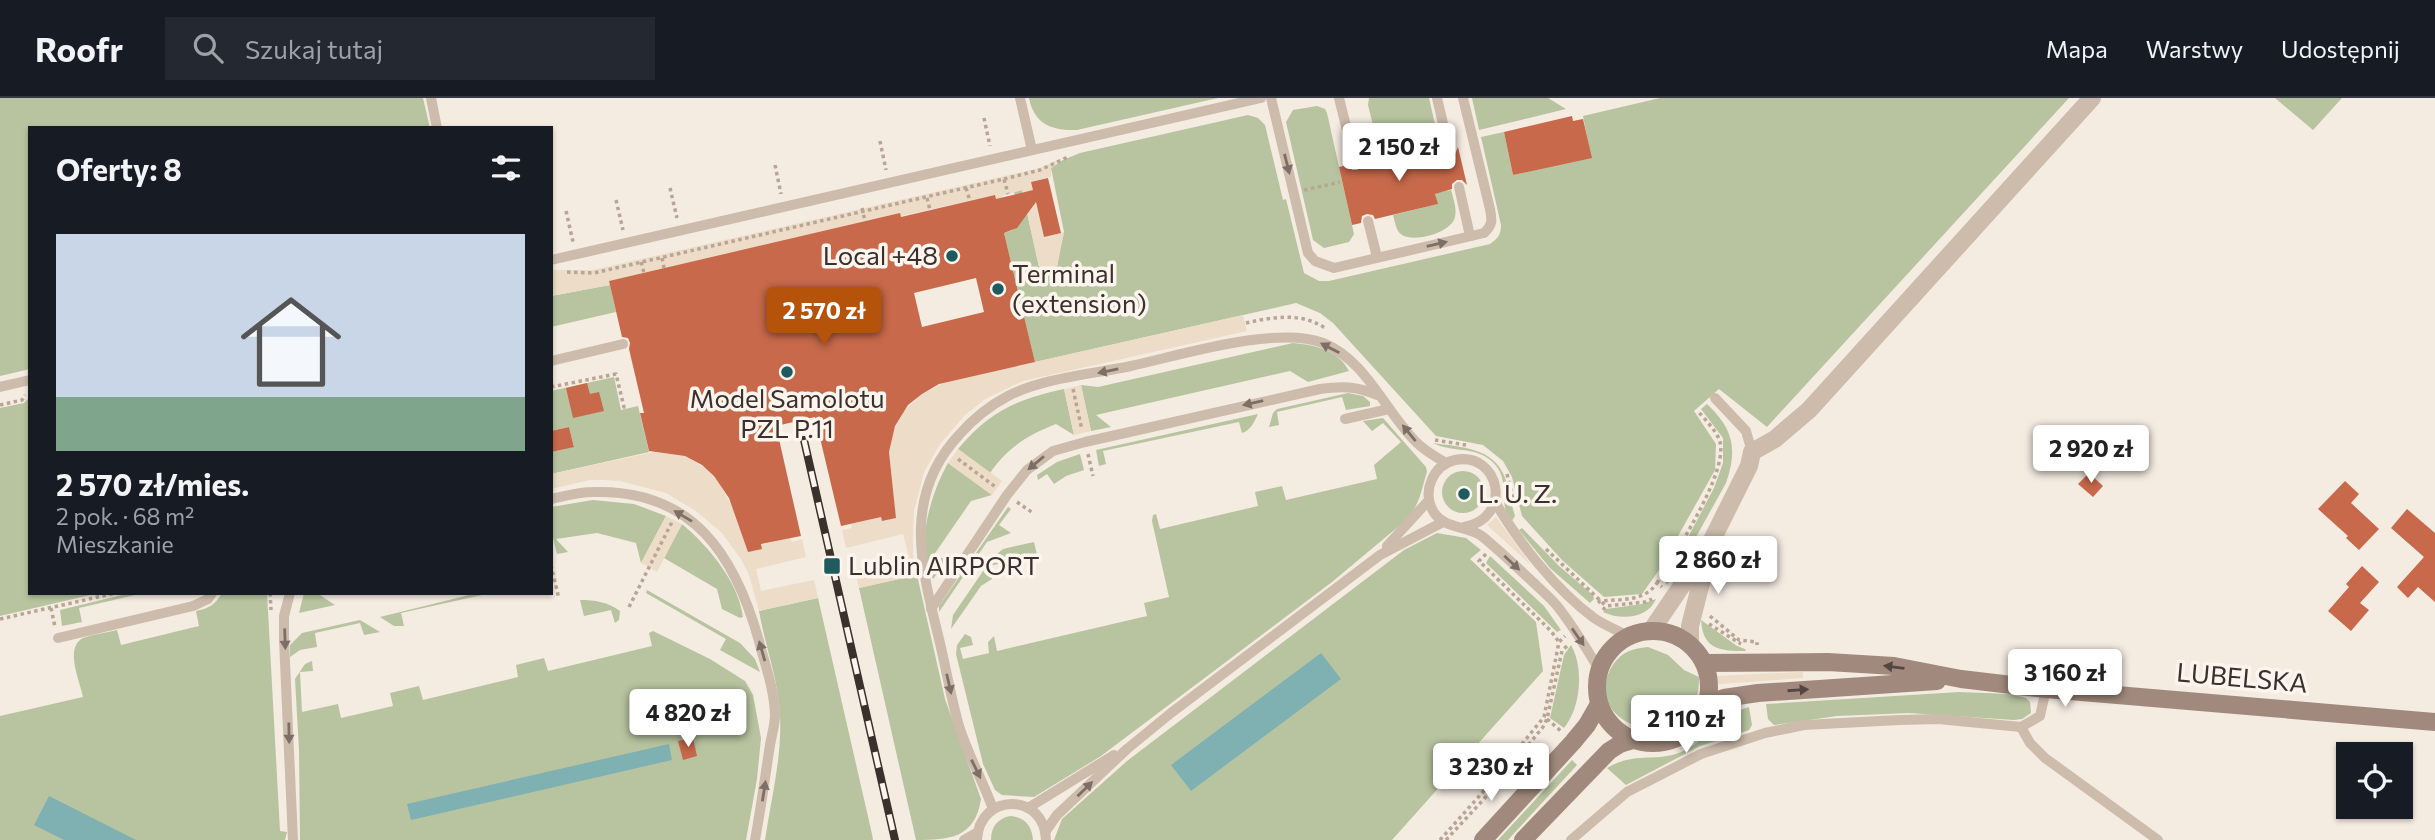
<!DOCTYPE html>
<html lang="pl">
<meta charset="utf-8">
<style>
:root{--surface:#171b24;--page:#242831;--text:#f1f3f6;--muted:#9ea1a6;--line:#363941;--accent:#b45309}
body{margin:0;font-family:Commissioner,sans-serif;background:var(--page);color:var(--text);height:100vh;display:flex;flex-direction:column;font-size:26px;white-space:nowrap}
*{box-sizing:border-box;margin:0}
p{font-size:23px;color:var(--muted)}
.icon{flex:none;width:38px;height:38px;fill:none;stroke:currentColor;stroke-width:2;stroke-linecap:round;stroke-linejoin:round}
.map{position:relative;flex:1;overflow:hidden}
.details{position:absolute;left:28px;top:28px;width:525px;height:469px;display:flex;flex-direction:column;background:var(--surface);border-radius:0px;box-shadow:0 2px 5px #0004}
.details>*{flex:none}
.buttons{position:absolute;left:2336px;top:644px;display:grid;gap:14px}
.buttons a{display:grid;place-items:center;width:77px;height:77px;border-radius:0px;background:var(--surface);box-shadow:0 2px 5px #0004;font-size:35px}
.price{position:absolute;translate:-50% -60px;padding:0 16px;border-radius:7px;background:#fff;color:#222;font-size:23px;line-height:46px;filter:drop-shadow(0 2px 4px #0008)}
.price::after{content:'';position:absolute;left:50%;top:42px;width:21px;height:16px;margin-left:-10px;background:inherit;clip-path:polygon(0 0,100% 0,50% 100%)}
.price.on{background:var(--accent);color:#fff}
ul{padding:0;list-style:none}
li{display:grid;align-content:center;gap:14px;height:371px;padding:0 28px}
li+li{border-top:2px solid var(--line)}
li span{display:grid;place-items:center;height:217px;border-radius:0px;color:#555}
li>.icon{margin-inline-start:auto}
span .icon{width:126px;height:126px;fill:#fffc;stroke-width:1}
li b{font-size:30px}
h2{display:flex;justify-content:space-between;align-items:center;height:84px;padding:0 28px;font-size:30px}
header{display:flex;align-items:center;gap:42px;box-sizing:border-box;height:98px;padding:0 35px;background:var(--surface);border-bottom:2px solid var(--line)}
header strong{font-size:33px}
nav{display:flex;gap:38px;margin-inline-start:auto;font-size:24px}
.search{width:490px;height:63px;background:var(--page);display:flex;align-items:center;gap:18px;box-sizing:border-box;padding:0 24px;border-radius:0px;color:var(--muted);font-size:26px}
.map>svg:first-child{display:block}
.green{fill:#b8c4a0}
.plaza{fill:#ecdcc8}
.water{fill:#7fb0b2}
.building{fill:#c8694b;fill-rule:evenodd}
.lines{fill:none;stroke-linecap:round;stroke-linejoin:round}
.path{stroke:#b9a596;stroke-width:3.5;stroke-dasharray:3.5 3.5;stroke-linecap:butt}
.lane{stroke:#cdbbac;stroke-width:10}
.street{stroke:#cdbbac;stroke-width:18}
.secondary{stroke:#a18a7d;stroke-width:18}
.rail-casing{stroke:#3b302b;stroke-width:8}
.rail{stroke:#fbf5ee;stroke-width:5;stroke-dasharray:16;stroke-linecap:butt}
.oneway{fill:#7d6f65}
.oneway2{fill:#544640}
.poi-dot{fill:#1f5a5e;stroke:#fbf5ee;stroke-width:2.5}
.labels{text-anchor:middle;stroke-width:7;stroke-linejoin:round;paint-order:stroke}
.poi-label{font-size:26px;fill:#3b302b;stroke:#fbf5ee;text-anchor:start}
.street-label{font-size:26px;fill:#3b302b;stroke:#fbf5ee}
</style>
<header>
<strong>Roofr</strong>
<div class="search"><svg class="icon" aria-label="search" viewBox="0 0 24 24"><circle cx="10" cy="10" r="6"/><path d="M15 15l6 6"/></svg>Szukaj tutaj</div>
<nav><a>Mapa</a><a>Warstwy</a><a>Udostępnij</a></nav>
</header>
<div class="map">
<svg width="2435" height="742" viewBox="0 0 2435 742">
<rect width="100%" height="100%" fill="#f4ebe1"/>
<g class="green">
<polygon points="0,0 423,0 430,30 30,30 30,271 0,278"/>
<path d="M1029,0h189l-141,32c-25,1 -43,-6 -48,-32z"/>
<polygon points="1369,0 1429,0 1441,53 1425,57 1423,49 1381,59 1368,7"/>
<polygon points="1472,0 1548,0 1566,11 1479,32"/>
<path d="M1660,0h409l-302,329 -48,-38 -25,22 22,33 -1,26 -56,100 -17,24 -38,3 -41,-36 -41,-45 -10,-39 -9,-16 -20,-16 -47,-9 -103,-113 -13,-10 -24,-10 -261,59 -31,-129c25,-6 15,-22 10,-41l8,-2 18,81 16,-3 8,-36 -13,-64 12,-8 17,-7 168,-38 10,3 7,7 18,75 3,-1 18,74 15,8h10l161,-37c8,-6 11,-9 11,-19l-20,-88 23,-5 9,43 78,-18 -8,-41z"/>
<polygon points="2275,0 2342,0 2313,32"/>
<polygon points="1317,8 1325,11 1327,15 1354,136 1349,144 1324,150 1313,142 1286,24 1293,12"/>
<path d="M1451,92c2,8 6,18 4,27 -3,15 -39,26 -53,18 -6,-4 -7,-13 -9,-20l44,-11 -2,-11z"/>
<polygon points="610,187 616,214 551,229 551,198"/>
<path d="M1293,245c23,2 45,7 56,28l-41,11 -18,-11 -194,44 15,12 -20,4 -10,-46 17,2z"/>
<polygon points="614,279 621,312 638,308 649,354 551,376 551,354 574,348 569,329 551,333 551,293"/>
<path d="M1064,291l10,46 -18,-11c-28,11 -48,23 -66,49l-32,-24c31,-37 59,-50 106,-60z"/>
<polygon points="1348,295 1363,298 1370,304 1370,308 1346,312 1342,299 1277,314 1279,327 1269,329 1273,315 1277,311"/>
<polygon points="30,299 30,495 99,495 0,518 0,310 24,305"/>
<path d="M1707,306c26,25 31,44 19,79l-45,81 -14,21 -2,-4 49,-93 9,-25v-25l-22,-29z"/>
<path d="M1258,316c-4,8 -7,16 -16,19l-3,-11 -136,29 3,13 -7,2 -3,-16z"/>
<path d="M1383,320l43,49 1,5c-6,18 -7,34 -22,49l-73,61 -231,174 -67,41 -32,-2 -7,-5 -12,-26 -27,-110 1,-9 8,-11 6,3 2,8 -13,3 3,11 26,-6 -1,-11 6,-6 3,15 150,-35 -3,-13 25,-6 -17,-76 1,-6 3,-1 4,15 98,-23 -3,-14 27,-6 4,14 91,-21 -3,-14 27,-23 -18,-19 -11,8 -9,-10z"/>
<path d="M1433,345c27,4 61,4 72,35 4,12 6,26 10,38l-4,6c-15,-19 4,-47 -25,-65 -16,-10 -36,-5 -53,-14z"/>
<polygon points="1080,356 1084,372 1066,378 1054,386 1047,376 1038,382 1037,377 1057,364"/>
<path d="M948,365l44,32 -21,6 -40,58 19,-2 -17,22c-19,-32 -2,-86 15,-116z"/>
<circle cx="1463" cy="394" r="21"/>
<polygon points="593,402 634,406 666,418 641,465 636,445 597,435 556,441 568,454 557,456 551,432 551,409"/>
<polygon points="1008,409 1011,411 999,427 1011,435 987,444 939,514 939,508"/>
<path d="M682,426c27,23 56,57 61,93l-3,1 -18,-9 -5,-20 -53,-31z"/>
<polygon points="1522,430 1559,468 1593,497 1594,501 1590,505 1550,470 1519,432"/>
<polygon points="1437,435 1466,440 1481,452 1470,461 1536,524 1543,573 1392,742 1054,742 1062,721 1127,663 1404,452"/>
<polygon points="1034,444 1037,457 989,468 992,481 981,488 951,531 953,517 992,460 1003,451"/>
<polygon points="1490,458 1544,508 1561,532 1557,534 1486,465"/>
<path d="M917,477l28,124 36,100c-6,39 -31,41 -65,41l-57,-252z"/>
<polygon points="647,492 740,545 755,561 760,574 720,552 726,541 646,495"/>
<polygon points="130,495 144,495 79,510 82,524 62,528 60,512"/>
<path d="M222,495h45l13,238 7,1 -2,8h-285v-124l83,-19c-3,-16 -19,-49 0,-59 10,-4 23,-5 34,-8l4,15 78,-19 -3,-15c12,-2 20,-7 26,-18z"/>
<polygon points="304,495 323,495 320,497 335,507 299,515"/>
<polygon points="477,495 491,495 401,515 404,528 394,528 380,519"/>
<path d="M818,500l54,236 1,6h-108c6,-41 17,-82 15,-123 -1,-36 -15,-71 -21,-106z"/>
<path d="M1656,501c-8,19 -34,22 -53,13l3,-3 36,-5z"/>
<path d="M580,502c15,0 28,2 40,11l-1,9 -4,3 -4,-13 -27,6z"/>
<polygon points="360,522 380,534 364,537 360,525 315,535 317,549 300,552 290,559 290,547 302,535"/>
<path d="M1701,522l36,26 8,3 1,2c-26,0 -43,-1 -45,-31z"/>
<polygon points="653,533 710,561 745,583 753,597 761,640 757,681 746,742 300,742 299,652 295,581 305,566 312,563 313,573 300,574 302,614 338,606 341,620 393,608 390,595 419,588 423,602 518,579 516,567 544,560 548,573 652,548 649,535"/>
<path d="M1571,547c13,23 10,62 -7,83l-14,-10 14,-63z"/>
<path d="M1648,549l20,8 16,15 15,7c2,85 -117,53 -90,-5 9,-18 19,-23 39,-25z"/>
<polygon points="1959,594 2010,596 2026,600 2030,604 2031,615 2022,621 2014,622 1909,615 1837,618 1774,627 1768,621 1766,606"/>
<path d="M1749,609l3,18 -3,5 -49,16 -74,39 -19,-17c28,-17 48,-5 74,-16 28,-12 34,-35 68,-45z"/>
<polygon points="1572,662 1577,667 1508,742 1498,742"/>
<path d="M1010,718c15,1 22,10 23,24h-42c0,-13 6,-21 19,-24z"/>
</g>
<g class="plaza">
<polygon points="1062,60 1051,70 1051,79 1031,84 1044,139 1064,134 1057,170 1040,174 1022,92 1002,98 1008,122 1002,123 995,97 609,183 610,187 551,198 551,172 593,172 1040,70"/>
<polygon points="1243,217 1247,233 1023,283 985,301 965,317 940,346 924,374 914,413 913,435 913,458 917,477 859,490 855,472 909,459 903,436 846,450 842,432 852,430 851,426 871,421 881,419 882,423 896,420 889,354 895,328 901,316 922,296 946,284"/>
<polygon points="1081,287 1091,333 1074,337 1064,291"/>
<polygon points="958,351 1002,383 992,397 948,365"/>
<polygon points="654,354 685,358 708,372 718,383 733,410 762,451 761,447 771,444 790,440 792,444 802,441 806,459 756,471 761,493 814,482 818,500 759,513 749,477 741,461 722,435 696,413 666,395 620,383 604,382 590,382 551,391 551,376"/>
<polygon points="666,418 682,426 657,474 641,465"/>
<polygon points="1496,419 1531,467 1487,427"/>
<polygon points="1803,574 1803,580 1719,586 1715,583 1717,578"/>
</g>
<g class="water">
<polygon points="1321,555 1341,581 1191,693 1171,667"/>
<polygon points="669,646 672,662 411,722 407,706"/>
<polygon points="49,698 136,742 64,742 34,727"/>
</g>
<g class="building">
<polygon points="1572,18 1573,23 1583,21 1592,60 1513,77 1504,34"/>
<polygon points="1423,48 1425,57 1442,53 1444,57 1450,58 1455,56 1458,49 1467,87 1462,82 1457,82 1452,86 1452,91 1435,96 1438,106 1375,121 1373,117 1367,116 1362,118 1361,125 1352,127 1339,69 1348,67 1352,72 1357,72 1362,68 1362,63"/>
<path d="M1048,80l13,55 -17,4 -8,-35 -19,26 -13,5 31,129 -96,22 -17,10 -14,11 -13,21 -6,26 7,66 -14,3 -1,-4 -40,9 -26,-109 -39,9 25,110 -40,8 1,5 -14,3 -19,-54 -15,-22 -12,-11 -17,-9 -36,-5 -9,-38h4l-15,-64 1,-6 -2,-5 -6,-1 -13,-56 291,-68 1,4 94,-22 1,4 37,-9 -2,-8zM976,180l8,34 -62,15 -8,-34z"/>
<polygon points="587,285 590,296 599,294 604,313 573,320 566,290"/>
<polygon points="569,329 574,349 551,354 551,333"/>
<polygon points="2089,375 2103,388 2093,399 2078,386"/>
<polygon points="2345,383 2359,396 2351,405 2379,431 2359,452 2346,440 2348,438 2318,411"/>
<polygon points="2407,411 2435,435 2435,504 2418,489 2408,500 2397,489 2424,459 2391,430"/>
<polygon points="2362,468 2379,484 2360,505 2369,512 2351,533 2328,513 2349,489 2346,486"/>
<polygon points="693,640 697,658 683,662 678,643"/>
</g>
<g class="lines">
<g class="path">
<polyline points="984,20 990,48"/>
<polyline points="880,43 886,72"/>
<polyline points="775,67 781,96"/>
<polyline points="1004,81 1040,72 1068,59"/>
<polyline points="670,90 677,120"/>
<polyline points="966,90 970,103"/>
<polyline points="1304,92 1340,84"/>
<polyline points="927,100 930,112"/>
<polyline points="616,102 623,132"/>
<polyline points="862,110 865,123"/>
<polyline points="566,113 573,144"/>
<polyline points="662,160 664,170"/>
<polyline points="641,164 644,175"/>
<polyline points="567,174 594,175 1004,81 1008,96"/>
<path d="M1246,225c26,-6 55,-11 79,5"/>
<polyline points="551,289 616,276 624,309 627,308"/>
<polyline points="1073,291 1082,332"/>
<polyline points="0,307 22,302 25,297"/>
<polyline points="1435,342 1466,347"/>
<polyline points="1088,356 1093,378"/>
<polyline points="958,361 997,390"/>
<polyline points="1507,376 1514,406"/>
<polyline points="1017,404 1033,415"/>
<polyline points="1546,451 1606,508"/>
<polyline points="1486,456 1479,463 1551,533 1559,544"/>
<polyline points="551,467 559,501"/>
<path d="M1657,485c17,-29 71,-109 63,-141 -3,-11 -15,-22 -22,-31"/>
<polyline points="270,495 271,512"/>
<path d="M1598,505l2,-2c21,-2 44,1 57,-18l5,4"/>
<polyline points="629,509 672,424"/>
<polyline points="51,510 55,529"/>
<polyline points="1603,512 1606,508 1645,504 1652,501"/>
<polyline points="1710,518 1739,542 1757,544 1757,547"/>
<polyline points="0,521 116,495"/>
<polyline points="1709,526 1741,546"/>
<polyline points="1547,621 1562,634"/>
<polyline points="1440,742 1482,695 1544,619 1559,544 1565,538"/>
<polyline points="1446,742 1484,701 1543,629 1547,621 1562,553 1568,547"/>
</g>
<g class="lane">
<polyline points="431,0 437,30"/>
<polyline points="1020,0 1032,52"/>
<path d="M1271,0l37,155 7,8 19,7 150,-35c9,-8 8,-13 6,-24l-27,-111"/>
<polyline points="1339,0 1355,65"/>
<polyline points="1437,0 1449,51"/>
<polyline points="1459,89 1470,138"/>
<polyline points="1368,123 1377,159"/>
<polyline points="551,162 1261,0"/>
<polyline points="551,263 623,246"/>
<polyline points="0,289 30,282"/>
<polyline points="1715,300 1746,333 1752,354"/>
<polyline points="1345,321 1389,311"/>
<path d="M551,401c14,-3 28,-7 42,-7 100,-3 142,63 166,149 6,24 15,47 16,73 0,11 -3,20 -5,31 -5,32 -9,63 -15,95"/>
<path d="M1495,404c24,41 61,88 99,116 10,7 23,12 34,18"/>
<path d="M1464,429c50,-9 36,-76 -9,-67 -22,5 -33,31 -22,51 11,19 35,14 50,26 18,15 35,31 52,47 7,7 16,14 23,23 15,19 28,41 41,62"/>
<polyline points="1387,448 1429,402"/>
<polyline points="290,495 284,518 284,542 293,742"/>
<path d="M931,511l76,-114 20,-25 26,-19 32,-9 235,-53c22,-3 36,-3 57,6"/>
<polyline points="58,540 193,508 208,501 212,495"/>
<polyline points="2021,629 2030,645 2045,660 2158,742"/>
<polyline points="1028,710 1114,657"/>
<path d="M993,711c-10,-28 -25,-54 -34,-83 -8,-28 -13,-58 -20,-87 -18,-73 -37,-143 20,-204 14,-16 30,-29 49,-39 35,-18 85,-22 123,-30 50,-11 146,-41 192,-23 43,17 62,68 93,99 9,9 20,15 30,21"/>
<polyline points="1045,734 1057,717 1127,651 1171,615 1380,457 1443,424"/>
<polyline points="964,742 978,734"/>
<path d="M977,742c2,-48 68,-48 69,0"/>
<polyline points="1571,742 1627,694 1701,656 1765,635 1804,627 1899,622 1938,621 2021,629 2040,618 2046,591"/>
</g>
<g class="street">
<polyline points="1651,533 1710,446 1749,368 1752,354 1775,341 1809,312 2092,0"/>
<polyline points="1690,547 1690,528 1708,457"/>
</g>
<g class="secondary">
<circle cx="1653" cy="589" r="56"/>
<polyline points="1704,565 1828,564 1894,568 1961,581 2046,591 2435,624"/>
<polyline points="1707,606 1724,600 1758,595 1937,583"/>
<polyline points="1483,742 1573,644 1587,627 1599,606"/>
<polyline points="1523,742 1609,653 1620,646 1633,642"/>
</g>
<g class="rail-casing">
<polyline id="rail" points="804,342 895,742"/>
</g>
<use href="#rail" class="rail"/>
</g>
<defs><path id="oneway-solid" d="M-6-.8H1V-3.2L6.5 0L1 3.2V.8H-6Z" transform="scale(1.75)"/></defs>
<g class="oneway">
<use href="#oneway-solid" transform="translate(1287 66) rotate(76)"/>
<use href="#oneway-solid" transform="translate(1437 146) rotate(-13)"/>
<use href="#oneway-solid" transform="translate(1330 250) rotate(-153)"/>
<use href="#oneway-solid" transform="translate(1108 273) rotate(168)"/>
<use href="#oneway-solid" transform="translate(1253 305) rotate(167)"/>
<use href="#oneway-solid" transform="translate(1409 335) rotate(-129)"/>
<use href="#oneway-solid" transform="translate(1036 365) rotate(140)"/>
<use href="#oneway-solid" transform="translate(683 418) rotate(-149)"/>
<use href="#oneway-solid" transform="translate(1512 465) rotate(43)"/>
<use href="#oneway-solid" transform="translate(1578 539) rotate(55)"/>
<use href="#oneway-solid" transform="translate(285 541) rotate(88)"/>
<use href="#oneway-solid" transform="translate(762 553) rotate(-106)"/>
<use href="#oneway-solid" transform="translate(949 586) rotate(77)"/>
<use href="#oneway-solid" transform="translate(289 635) rotate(89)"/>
<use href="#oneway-solid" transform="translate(976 671) rotate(64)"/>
<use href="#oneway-solid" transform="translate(1085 691) rotate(-44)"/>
<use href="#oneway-solid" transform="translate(764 693) rotate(-81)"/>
</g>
<g class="oneway2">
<use href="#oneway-solid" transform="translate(1894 569) rotate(-173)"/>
<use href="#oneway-solid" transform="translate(1798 592) rotate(-4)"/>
</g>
<g class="poi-dot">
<circle cx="952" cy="158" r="7"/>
<circle cx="998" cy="191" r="7"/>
<circle cx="787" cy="274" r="7"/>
<circle cx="1464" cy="396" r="7"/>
<rect x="823" y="459" width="18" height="18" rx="3.5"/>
</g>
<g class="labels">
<g class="poi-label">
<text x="938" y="167" text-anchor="end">Local +48</text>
<text x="1012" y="185">Terminal<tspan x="1012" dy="30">(extension)</tspan></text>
<text x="787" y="310" text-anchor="middle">Model Samolotu<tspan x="787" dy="30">PZL P.11</tspan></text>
<text x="1478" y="405">L. U. Z.</text>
<text x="848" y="477">Lublin AIRPORT</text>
</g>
<g class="street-label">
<text transform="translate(2242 580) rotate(5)" y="9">LUBELSKA</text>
</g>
</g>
</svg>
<div class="buttons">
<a><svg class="icon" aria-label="locate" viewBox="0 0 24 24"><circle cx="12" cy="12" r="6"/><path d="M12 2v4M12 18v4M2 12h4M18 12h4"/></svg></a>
</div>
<b class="price" style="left:1399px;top:85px">2 150 zł</b>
<b class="price on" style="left:824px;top:249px">2 570 zł</b>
<b class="price" style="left:2091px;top:387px">2 920 zł</b>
<b class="price" style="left:1718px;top:498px">2 860 zł</b>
<b class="price" style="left:2065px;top:611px">3 160 zł</b>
<b class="price" style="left:688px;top:651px">4 820 zł</b>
<b class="price" style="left:1686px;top:657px">2 110 zł</b>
<b class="price" style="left:1491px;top:705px">3 230 zł</b>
<section class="details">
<h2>Oferty: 8<svg class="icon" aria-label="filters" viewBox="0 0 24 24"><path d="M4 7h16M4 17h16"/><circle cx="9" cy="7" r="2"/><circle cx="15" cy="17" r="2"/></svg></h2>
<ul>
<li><span style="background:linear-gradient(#c9d6e8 75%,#7fa58c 0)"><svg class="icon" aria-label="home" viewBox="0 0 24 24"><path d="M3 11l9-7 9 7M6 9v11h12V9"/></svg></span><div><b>2 570 zł/mies.</b><p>2 pok. · 68 m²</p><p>Mieszkanie</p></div></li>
</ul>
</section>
</div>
